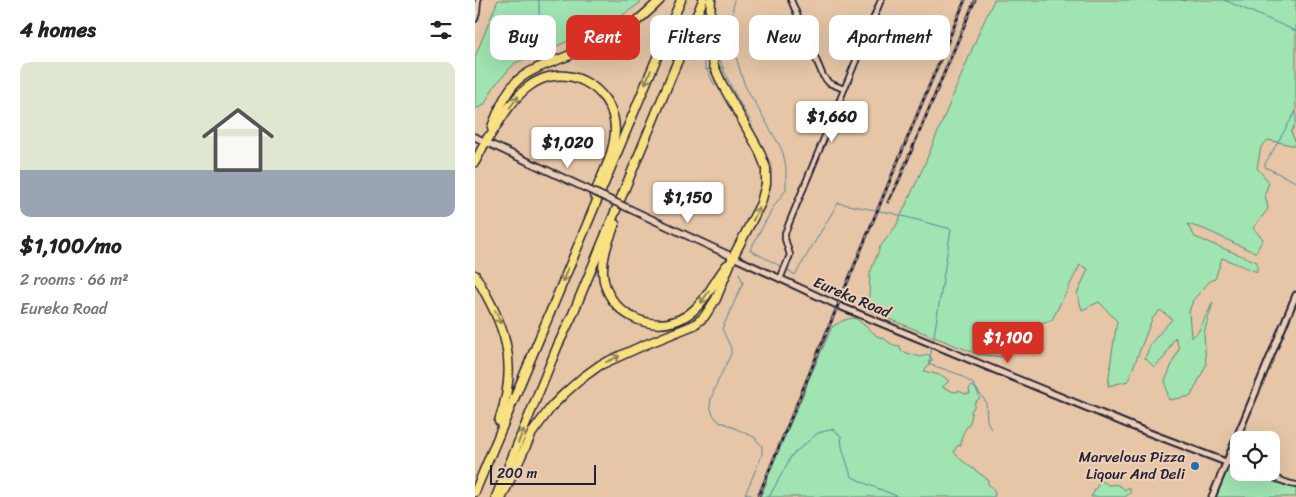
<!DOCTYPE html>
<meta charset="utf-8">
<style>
:root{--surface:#fff;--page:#f2f2f2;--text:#222;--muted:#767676;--accent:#d93025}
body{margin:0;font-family:Sriracha,sans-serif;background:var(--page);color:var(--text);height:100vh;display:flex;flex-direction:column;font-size:19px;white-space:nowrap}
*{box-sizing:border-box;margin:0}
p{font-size:16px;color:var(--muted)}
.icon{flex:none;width:28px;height:28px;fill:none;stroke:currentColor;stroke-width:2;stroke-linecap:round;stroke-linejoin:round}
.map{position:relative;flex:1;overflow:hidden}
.drawer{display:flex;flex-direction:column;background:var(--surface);width:475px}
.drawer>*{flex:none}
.top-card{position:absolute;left:15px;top:15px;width:475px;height:45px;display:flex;gap:10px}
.buttons{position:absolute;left:755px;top:431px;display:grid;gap:10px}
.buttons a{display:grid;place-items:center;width:50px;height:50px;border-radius:10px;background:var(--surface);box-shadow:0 5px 20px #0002;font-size:25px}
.scale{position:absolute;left:15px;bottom:12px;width:106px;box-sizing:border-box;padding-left:5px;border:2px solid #22223b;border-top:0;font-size:14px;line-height:18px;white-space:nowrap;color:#22223b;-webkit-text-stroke:4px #edcfb3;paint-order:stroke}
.price{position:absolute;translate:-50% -42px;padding:0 11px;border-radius:5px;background:#fff;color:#222;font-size:16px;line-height:32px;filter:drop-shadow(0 1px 2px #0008)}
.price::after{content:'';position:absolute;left:50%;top:30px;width:15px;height:11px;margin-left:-8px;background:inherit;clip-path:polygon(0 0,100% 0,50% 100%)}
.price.on{background:var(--accent);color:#fff}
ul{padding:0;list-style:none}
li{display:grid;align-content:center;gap:10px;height:265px;padding:0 20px}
li span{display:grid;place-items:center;height:155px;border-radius:10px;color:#555}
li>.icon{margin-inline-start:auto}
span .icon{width:90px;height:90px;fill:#fffc;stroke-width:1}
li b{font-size:21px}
h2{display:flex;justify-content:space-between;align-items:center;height:60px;padding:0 20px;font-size:21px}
.pill{padding:0 18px;border-radius:10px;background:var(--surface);box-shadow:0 5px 20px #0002;font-size:18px;line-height:45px}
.pill.on{background:var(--accent);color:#fff}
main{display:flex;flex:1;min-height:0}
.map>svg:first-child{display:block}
.green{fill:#9fe4b1;stroke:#608376}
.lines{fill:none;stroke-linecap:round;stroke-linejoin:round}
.stream{stroke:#58849c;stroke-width:1}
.minor-casing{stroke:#22223b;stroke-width:8}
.tertiary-casing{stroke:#22223b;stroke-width:9}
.secondary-casing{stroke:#22223b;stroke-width:9}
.motorway-casing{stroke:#22223b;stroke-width:11}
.minor{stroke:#edcfb3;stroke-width:4.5}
.tertiary{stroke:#edcfb3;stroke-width:5}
.secondary{stroke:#edcfb3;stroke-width:5.5}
.motorway{stroke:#f9e181;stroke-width:8}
.rail-casing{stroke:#22223b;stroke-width:3}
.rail{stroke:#edcfb3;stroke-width:1;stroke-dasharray:4;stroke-linecap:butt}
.secondary-bridge-casing{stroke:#22223b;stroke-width:9;stroke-linecap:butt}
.secondary-bridge{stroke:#edcfb3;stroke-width:5.5}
.oneway{stroke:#8e825e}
.poi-dot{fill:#1f6fb2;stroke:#edcfb3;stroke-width:2}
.labels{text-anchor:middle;stroke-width:4.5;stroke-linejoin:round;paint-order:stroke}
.street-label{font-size:15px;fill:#22223b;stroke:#edcfb3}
.poi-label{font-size:15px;fill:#22223b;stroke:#edcfb3;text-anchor:end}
</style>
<main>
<section class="drawer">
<h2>4 homes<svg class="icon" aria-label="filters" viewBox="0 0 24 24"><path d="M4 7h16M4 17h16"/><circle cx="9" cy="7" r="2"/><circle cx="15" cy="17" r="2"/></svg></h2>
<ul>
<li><span style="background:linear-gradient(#dfe7d0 70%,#9aa5b1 0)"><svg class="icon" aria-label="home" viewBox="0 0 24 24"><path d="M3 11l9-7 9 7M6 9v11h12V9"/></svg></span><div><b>$1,100/mo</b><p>2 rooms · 66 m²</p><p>Eureka Road</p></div></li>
</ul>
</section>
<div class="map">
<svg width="821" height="497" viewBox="0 0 821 497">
<rect width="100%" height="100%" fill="#e6c6a6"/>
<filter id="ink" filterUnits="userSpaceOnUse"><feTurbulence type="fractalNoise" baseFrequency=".02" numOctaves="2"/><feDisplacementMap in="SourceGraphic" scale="10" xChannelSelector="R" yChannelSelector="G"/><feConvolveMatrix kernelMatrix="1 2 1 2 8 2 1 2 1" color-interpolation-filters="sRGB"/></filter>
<g filter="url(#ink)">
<g class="green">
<polygon points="23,0 165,0 165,3 135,24 40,63 20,85 9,105 0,109 0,57"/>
<polygon points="519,0 821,0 821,6 819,7 821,13 821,122 816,132 821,143 821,146 793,140 786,147 782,168 794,182 790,194 793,209 778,228 788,239 781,252 774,250 729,229 712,224 720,237 782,262 782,272 747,258 740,279 735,281 718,300 714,312 716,338 723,332 738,302 729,333 731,365 716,396 694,400 690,381 704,348 700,337 689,358 679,367 670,358 676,343 697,319 685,310 677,319 653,381 633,386 636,360 642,321 624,302 607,310 602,294 613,269 605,265 577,320 545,328 526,357 502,354 414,319 392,309 394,296 395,273 405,247 421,226 448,168 505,30"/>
<path d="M377,318l5,1 20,17 6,2 10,7 7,1 1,5 20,6 7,-3 5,6 -4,1v3l-5,7 19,5 6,5 -7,6 12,5 5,-1 6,3h5l-1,-4 1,-3 2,-1 4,3 4,9 -5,4 -1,5 -3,4c3,10 -6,16 -9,25 -1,3 -1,6 -1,9l-4,1 -3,6c9,12 23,18 34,28v4l5,4 2,7 -1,2h-234l6,-13v-5l40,-91 2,-7 24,-54 10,-6z"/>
<path d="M753,466l11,3v3c20,1 37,12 57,14v11h-82z"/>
<path d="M625,481l4,1 4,3c8,-1 11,-1 17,5l2,-2h3v5l-5,4h-34z"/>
</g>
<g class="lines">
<g class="stream">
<polyline points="64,0 64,55"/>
<polyline points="259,0 255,33 259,51 270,86 305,146 308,153 311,167 311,190 299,206 275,250 307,267"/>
<polyline points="707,0 710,1 711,0"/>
<polyline points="749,0 821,31"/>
<polyline points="253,53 258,51"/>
<path d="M248,54l-4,2c7,24 20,46 33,67"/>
<polyline points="217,61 225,59 229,61 231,70 235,69"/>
<polyline points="233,70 232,70 240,86"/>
<polyline points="821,111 790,164 790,167 821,182"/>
<polyline points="311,269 320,275 363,203 416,213 476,229 458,342"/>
<path d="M264,273l4,10 -21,46 9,19v6c-5,11 -21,40 -21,52 1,5 4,10 7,14l37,17 8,9v9l-18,42"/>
<polyline points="457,346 454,364 483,374 498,384 511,402 512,421 516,429"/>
<polyline points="271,493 280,497"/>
<path d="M294,497l23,-42 26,-22 15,-4 8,7 1,11 9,29c15,9 32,14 48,21"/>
</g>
<g class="minor-casing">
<g id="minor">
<polyline points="316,0 348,76 354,83 369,89"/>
<polyline points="0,19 2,12 3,0"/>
<polyline points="305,279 315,255 310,239 310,233 406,0"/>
<polyline points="751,462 764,466"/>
<polyline points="782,472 816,484 821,485"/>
</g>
</g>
<g class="tertiary-casing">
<g id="tertiary">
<polyline points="258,257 362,305 664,429 751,462"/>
<polyline points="737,497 821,295"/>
</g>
</g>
<g class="secondary-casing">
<g id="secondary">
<polyline points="0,137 110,188"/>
<polyline points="157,210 258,257"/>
</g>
</g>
<g class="motorway-casing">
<g id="motorway">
<path d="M17,127c7,-17 13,-35 26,-47 14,-12 35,-18 52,-25 16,-7 33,-13 49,-22 15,-8 29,-21 41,-33"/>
<path d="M11,142c12,-18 25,-42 42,-55 35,-28 86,-1 87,42 0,23 -13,46 -21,66"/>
<polyline points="0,162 13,137"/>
<path d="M140,224c-6,16 -13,32 -12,49 2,40 50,64 83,43 19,-12 28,-35 41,-51"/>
<path d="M0,275c30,51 45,87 24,146"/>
<path d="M0,492c68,-164 137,-328 206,-492"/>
<polyline points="21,497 83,345 97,316 228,0"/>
<polyline points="27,497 57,433 77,406 90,393 107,378 125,365 167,346 219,325 229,317 241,299 258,257 286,203 291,184 291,168 284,150 247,84 239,66 236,51 234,33 236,0"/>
</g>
</g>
<use href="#minor" class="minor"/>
<use href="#tertiary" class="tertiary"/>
<use href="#secondary" class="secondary"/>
<use href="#motorway" class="motorway"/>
<g class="rail-casing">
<g id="rail">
<polyline points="413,202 424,180 500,0"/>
<polyline points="283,497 490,0"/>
</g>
</g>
<use href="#rail" class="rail"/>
<g class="secondary-bridge-casing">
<polyline id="secondary-bridge" points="110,188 157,210"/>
</g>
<use href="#secondary-bridge" class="secondary-bridge"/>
</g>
<defs><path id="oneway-shaft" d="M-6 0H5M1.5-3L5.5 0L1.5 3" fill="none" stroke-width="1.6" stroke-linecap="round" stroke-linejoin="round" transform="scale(1.25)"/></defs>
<g class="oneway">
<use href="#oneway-shaft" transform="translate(173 77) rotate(113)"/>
<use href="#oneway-shaft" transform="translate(39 102) rotate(-53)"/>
<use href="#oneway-shaft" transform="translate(281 214) rotate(-64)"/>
<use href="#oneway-shaft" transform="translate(90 275) rotate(112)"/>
<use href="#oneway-shaft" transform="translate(230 297) rotate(124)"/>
<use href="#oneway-shaft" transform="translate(23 317) rotate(66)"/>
<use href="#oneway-shaft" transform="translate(138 359) rotate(-25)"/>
<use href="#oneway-shaft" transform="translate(46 436) rotate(-68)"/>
</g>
</g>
<circle class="poi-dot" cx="720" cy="466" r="5"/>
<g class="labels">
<g class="street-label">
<text transform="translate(377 297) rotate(23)" y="5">Eureka Road</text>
</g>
<g class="poi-label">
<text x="710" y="462">Marvelous Pizza<tspan x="710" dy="17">Liqour And Deli</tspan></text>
</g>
</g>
</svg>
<div class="buttons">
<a><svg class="icon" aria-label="locate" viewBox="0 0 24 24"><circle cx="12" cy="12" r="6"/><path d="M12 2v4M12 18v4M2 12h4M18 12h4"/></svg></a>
</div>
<div class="scale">200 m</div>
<b class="price" style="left:357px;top:143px">$1,660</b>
<b class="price" style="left:93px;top:169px">$1,020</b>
<b class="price" style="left:213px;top:224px">$1,150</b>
<b class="price on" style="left:533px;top:364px">$1,100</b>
<div class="top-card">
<a class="pill">Buy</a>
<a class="pill on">Rent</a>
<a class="pill">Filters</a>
<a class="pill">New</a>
<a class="pill">Apartment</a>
</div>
</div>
</main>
